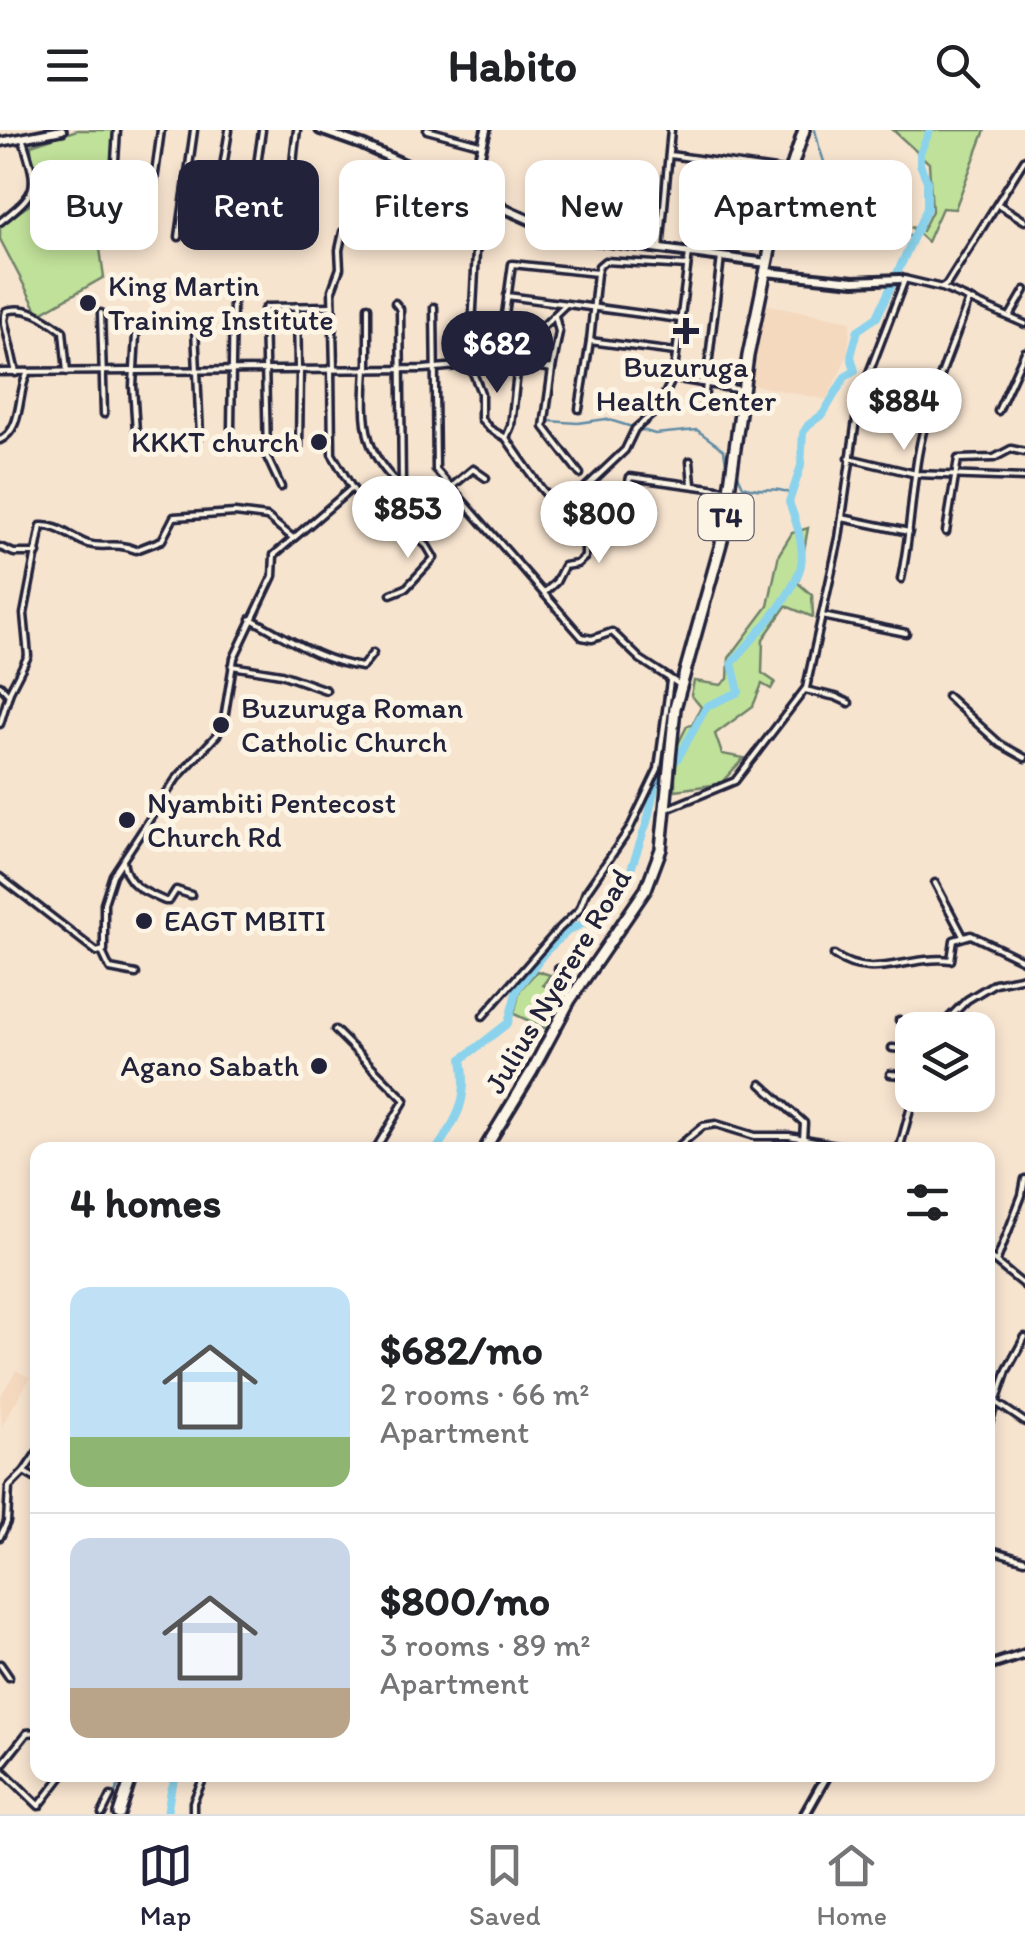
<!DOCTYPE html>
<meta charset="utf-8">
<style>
:root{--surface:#fff;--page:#f2f2f2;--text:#202124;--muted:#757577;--line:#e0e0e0;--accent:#22223b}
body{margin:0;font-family:Itim,sans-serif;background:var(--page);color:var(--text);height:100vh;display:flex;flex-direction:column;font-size:38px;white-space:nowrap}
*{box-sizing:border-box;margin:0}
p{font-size:32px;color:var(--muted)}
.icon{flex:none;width:55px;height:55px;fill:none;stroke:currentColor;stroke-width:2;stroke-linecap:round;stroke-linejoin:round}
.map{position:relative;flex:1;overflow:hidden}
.details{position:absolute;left:30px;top:1012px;width:965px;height:640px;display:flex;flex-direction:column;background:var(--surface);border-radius:20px;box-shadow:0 5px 15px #0003}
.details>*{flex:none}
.hud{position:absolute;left:30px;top:30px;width:965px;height:90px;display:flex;gap:20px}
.controls{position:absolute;left:895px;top:882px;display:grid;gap:20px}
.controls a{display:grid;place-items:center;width:100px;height:100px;border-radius:20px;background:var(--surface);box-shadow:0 5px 15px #0003;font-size:50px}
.price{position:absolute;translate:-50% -85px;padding:0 22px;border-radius:35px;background:#fff;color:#222;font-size:32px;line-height:65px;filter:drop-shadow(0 2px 5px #0008)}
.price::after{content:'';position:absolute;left:50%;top:60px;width:30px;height:22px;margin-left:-15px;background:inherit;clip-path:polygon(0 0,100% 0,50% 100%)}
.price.on{background:var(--accent);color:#fff}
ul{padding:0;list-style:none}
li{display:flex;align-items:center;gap:30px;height:250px;padding:0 40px}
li+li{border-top:2px solid var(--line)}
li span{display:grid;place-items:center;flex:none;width:280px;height:200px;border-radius:20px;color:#555}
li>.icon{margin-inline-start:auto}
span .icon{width:120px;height:120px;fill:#fffc;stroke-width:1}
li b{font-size:42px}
h2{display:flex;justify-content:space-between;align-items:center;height:120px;padding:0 40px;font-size:42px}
.chip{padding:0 35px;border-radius:20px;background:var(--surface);box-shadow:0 5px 15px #0003;font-size:35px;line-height:90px}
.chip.on{background:var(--accent);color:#fff}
header{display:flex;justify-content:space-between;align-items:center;height:130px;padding:0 40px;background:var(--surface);font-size:45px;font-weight:800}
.tab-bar{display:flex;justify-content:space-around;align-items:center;height:140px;border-top:2px solid var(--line);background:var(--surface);font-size:28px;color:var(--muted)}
.tab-bar a{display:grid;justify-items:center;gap:5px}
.tab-bar .on{color:var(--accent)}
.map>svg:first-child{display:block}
.built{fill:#f4d9bf}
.green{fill:#c0e199;stroke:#71826a;stroke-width:2.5}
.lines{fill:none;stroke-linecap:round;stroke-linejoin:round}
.stream{stroke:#618ca5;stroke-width:2.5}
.river{stroke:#8bd3ec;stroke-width:8}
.street-casing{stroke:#22223b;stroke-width:11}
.secondary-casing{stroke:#22223b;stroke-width:14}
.highway-casing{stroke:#22223b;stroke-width:16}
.street{stroke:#fcf5e5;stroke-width:4}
.secondary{stroke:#fcf5e5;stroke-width:6}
.highway{stroke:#fcf5e5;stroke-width:9}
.poi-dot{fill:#22223b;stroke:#fcf5e5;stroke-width:4}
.labels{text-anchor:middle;stroke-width:10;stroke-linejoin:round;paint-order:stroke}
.shield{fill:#fcf5e5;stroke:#63616e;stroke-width:2.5}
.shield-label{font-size:28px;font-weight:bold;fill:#22223b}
.poi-label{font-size:30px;fill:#22223b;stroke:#fcf5e5;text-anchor:start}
.street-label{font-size:30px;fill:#22223b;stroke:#fcf5e5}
</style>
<header><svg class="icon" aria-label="menu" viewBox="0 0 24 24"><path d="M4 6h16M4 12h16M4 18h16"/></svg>Habito<svg class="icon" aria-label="search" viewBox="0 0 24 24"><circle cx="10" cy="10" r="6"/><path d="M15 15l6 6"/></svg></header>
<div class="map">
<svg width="1025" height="1684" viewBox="0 0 1025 1684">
<rect width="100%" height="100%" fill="#f7e4cf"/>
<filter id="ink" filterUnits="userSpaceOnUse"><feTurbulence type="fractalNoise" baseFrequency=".01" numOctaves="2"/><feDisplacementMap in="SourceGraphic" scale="20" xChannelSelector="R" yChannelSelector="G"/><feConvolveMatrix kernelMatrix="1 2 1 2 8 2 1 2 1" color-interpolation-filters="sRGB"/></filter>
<g filter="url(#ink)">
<g class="built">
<polygon points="764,174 851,191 848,224 827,270 749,254"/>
<polygon points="16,1240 30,1248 2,1296 0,1267"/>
</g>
<g class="green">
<polygon points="77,0 116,0 113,74 96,90 104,147 39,184 0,109 0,95 32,73 31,15"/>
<polygon points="893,0 985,0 955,79 942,78 927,112 911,97 922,101 932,81 929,33"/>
<polygon points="808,398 798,453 812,465 813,487 786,476 763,509 762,543 775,552 771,559 762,554 753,576 715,604 722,624 744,628 720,654 675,660 675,620 687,596 692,595 701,577 691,565 694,551 721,555 728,549 729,528 768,476 779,424 792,403"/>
<polygon points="537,841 550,845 543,855 563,868 547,899 514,884 520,860"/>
</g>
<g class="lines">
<g class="stream">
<path d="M815,0c7,33 21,71 53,86 15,7 33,10 43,22"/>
<polyline points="548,291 578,293 606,289 655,304 697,300 724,320 727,340"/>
<path d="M738,345l5,11c17,7 31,-1 48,8"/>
<polyline points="112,1669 123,1645"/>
</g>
<g class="river">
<path d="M436,1020c22,-32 33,-51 26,-91l46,-36 9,-34 28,-37 24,-22 28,-13 27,-27 23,-68 9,-39 22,-25 29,-52 32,-14 -7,-29c23,-28 54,-57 67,-91 8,-20 -3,-51 -10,-70l12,-36 2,-33 5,-8 15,-11 22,-37 10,-6 -4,-15 7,-26 19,-13 50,-109v-27l-7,-17v-11l10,-23"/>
<polyline points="167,1684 171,1660 177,1645"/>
</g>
<g class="street-casing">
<g id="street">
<path d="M297,0c-4,30 -11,65 13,89"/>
<polyline points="427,0 483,15"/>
<polyline points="670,25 789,42"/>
<polyline points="221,49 229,0"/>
<polyline points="254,56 262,0"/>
<polyline points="151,73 161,0"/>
<polyline points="999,75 1025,91"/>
<polyline points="112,77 117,0"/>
<path d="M0,92c40,-32 38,-33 23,-82"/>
<polyline points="179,107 194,0"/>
<polyline points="611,114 613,77"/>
<polyline points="660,120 671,0"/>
<polyline points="597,143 599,136 605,131 687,136"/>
<polyline points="904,149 942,158 947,154 1025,29"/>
<polyline points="942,158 1025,194"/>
<polyline points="507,166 680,189"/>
<polyline points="395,173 400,179 402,356"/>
<polyline points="297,176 298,239"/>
<polyline points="368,177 368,238"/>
<polyline points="434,177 436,340 582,507 592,509 612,502 640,529 680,555"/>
<polyline points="101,183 104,284"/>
<polyline points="1010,186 1025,160"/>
<polyline points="473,192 536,203 565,175"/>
<polyline points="195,199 200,306"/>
<polyline points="503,199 512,134 597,143 590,211 675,222"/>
<polyline points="472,225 552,239 544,297 580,344"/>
<polyline points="470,235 481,263 481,289 490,299 506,308 540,357 585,411 585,427 577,434 564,436 556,452 544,463"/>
<polyline points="334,238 332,160 340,138 339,120 343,102"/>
<path d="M366,238c-5,76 2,92 60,142"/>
<polyline points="552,239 559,202 555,186"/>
<polyline points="0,242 424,239 470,235 476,122 497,77"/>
<path d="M16,243l-12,-53 2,-9c22,-6 39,7 57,20l4,41"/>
<polyline points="673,248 742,260"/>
<polyline points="579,279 590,211"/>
<polyline points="703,279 721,127"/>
<polyline points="998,281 1025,222"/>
<polyline points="231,298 233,168"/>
<polyline points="136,302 133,256 136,205"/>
<polyline points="506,308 511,296 518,234"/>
<path d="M0,310c23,-11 17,-45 27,-66"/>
<polyline points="299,317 300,241"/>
<polyline points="849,328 916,344 1025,348"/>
<polyline points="690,331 692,355"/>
<polyline points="281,357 267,327 264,180 267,177 332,176"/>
<polyline points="352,358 378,389 396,403 473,339 486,348"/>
<polyline points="604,376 614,385 624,374 630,347 725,360"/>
<polyline points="842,388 909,402"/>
<polyline points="575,399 586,357 625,320 635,299 657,280 673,248 689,123"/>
<polyline points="946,402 958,329 994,328 1011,319 1025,322"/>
<polyline points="0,417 14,423 37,423"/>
<path d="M901,449c9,-41 10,-83 17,-124 9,-53 33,-104 51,-155"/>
<polyline points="391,464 406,458 434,428 427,416 406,397"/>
<polyline points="822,486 906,503"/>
<path d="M251,489c37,19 68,42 111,48l11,-14"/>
<polyline points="232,536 281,544 326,560"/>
<polyline points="0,555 9,565"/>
<polyline points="805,560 836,567 849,573"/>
<polyline points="947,566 1000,614 1025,628"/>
<path d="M0,594l10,-33 18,-35 -4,-42 17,-88c19,-1 29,12 47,18 18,5 25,-3 48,6l26,-10 12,-23 61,-4 32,4 26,21"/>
<polyline points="667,679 735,651 806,558 839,408 859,269 905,149"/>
<path d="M123,731c3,24 21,31 42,40h4l7,-11 15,5"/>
<polyline points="0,747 97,822 104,820 104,773 113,745 176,649 217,605 224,589 234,528 273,446 274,425 352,358 332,324 331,238"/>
<polyline points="935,753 963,806"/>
<polyline points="102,822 110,839 136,844"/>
<path d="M834,825c38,27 72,0 117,5l3,-20 17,-5 54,26"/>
<polyline points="558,839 568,866"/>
<polyline points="483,886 558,800 579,780 586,762 629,700 658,639 670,551"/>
<polyline points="899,890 912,902"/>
<polyline points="335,900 405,970 375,1020"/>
<polyline points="937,900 967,870 995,853 1025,847"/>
<polyline points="892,918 912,920"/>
<polyline points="890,944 912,946"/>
<polyline points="761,954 804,993 803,1009"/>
<polyline points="674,1020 703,996 716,994 755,1006 789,1006 862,1020"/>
<polyline points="803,1020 805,1009"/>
<polyline points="899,1020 914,965"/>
<polyline points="988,1126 1025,1156"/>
<polyline points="997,1130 1022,1065 1025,1049"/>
<polyline points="988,1267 1025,1292"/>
<polyline points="988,1296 1007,1240 1025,1207"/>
<polyline points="24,1342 38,1350"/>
<polyline points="0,1407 7,1392 9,1357 24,1342 38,1321"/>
<polyline points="988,1419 1025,1430"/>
<polyline points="0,1534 9,1547"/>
<polyline points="0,1637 27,1603 38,1602"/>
<polyline points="0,1638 39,1676 63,1645"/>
<polyline points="102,1684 111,1666"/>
<polyline points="193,1684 193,1672 205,1645"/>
</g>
</g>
<g class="secondary-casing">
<g id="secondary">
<polyline points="320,0 362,15 548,98 577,108 767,133"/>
<polyline points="0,12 62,0"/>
<polyline points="464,61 479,29 486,0"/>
<polyline points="766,142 854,151 900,149"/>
<polyline points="988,1536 1025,1524"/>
<polyline points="805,1684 827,1645"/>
</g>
</g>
<g class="highway-casing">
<g id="highway">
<polyline points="484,1020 532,941 570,870 646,759 661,719 675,578 722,410 748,226 779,76 804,0"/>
<polyline points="119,1684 132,1645"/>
</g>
</g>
<use href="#street" class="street"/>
<use href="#secondary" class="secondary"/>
<use href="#highway" class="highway"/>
</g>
</g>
<g class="poi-dot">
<circle cx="88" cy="173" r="10"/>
<path d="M681 186h10v10h10v10h-10v10h-10v-10h-10v-10h10z"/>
<circle cx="319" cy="312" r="10"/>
<circle cx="221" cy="595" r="10"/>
<circle cx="127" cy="690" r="10"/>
<circle cx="144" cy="791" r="10"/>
<circle cx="319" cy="936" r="10"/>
</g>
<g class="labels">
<rect class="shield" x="698.5" y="364" width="55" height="46" rx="8"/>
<g class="shield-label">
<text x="726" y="397">T4</text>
</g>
<g class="poi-label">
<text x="108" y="166">King Martin<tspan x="108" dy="34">Training Institute</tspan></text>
<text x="686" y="247" text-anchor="middle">Buzuruga<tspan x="686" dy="34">Health Center</tspan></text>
<text x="299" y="322" text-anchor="end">KKKT church</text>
<text x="241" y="588">Buzuruga Roman<tspan x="241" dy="34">Catholic Church</tspan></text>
<text x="147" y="683">Nyambiti Pentecost<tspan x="147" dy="34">Church Rd</tspan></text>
<text x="164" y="801">EAGT MBITI</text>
<text x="299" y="946" text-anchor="end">Agano Sabath</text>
</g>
<g class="street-label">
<text transform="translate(558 851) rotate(-59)" y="10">Julius Nyerere Road</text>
</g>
</g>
</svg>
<div class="controls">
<a><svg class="icon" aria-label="layers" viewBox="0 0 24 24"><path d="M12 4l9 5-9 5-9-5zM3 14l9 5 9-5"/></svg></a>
</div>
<b class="price on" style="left:497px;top:266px">$682</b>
<b class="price" style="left:904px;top:323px">$884</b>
<b class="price" style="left:408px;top:431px">$853</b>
<b class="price" style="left:599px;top:436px">$800</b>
<div class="hud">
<a class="chip">Buy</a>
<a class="chip on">Rent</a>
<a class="chip">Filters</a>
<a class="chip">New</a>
<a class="chip">Apartment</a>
</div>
<section class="details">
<h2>4 homes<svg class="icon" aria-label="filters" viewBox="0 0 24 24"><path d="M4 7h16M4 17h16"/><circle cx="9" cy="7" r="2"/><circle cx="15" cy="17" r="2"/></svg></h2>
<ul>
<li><span style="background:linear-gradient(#bfe0f5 75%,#8fb573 0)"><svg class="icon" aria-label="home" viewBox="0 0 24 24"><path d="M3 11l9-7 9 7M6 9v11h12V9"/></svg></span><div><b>$682/mo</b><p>2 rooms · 66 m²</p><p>Apartment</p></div></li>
<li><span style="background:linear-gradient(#c9d6e8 75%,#b9a48a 0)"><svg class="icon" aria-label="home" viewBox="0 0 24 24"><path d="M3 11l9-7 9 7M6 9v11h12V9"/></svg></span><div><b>$800/mo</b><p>3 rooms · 89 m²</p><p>Apartment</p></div></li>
</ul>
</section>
</div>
<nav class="tab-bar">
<a class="on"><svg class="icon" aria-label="map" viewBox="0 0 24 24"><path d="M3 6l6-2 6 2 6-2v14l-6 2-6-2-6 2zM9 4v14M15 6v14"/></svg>Map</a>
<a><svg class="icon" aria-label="saved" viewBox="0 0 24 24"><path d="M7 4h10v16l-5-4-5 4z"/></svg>Saved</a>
<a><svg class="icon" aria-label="home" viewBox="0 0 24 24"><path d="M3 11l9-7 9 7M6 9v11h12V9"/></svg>Home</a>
</nav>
